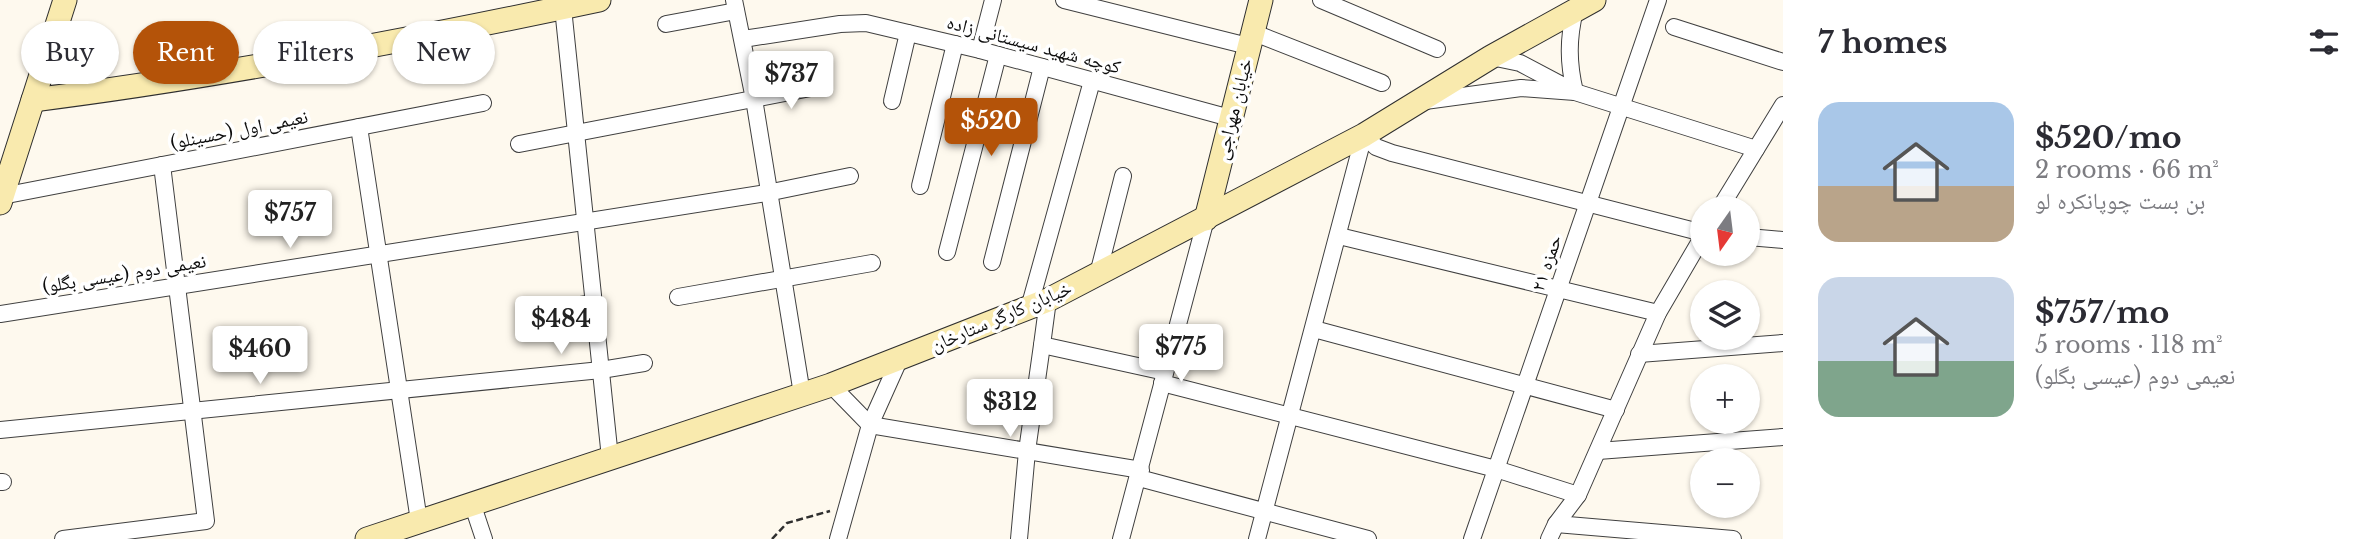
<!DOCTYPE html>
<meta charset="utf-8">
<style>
:root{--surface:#fff;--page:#f7f7f7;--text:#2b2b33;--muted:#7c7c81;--accent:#b45309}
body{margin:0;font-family:"Libre Baskerville","Noto Naskh Arabic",serif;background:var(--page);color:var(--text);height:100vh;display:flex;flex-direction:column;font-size:26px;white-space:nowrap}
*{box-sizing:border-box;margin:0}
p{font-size:23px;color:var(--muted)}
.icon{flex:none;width:38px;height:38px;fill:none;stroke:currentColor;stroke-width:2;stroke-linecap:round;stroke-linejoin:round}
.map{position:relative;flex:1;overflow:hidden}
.details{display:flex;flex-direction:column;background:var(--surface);width:595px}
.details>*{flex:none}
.guide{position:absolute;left:21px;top:21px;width:665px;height:63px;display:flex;gap:14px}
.needle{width:46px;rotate:194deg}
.controls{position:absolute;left:1690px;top:196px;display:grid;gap:14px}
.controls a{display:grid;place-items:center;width:70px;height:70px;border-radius:50%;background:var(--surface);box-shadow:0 2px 5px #0004;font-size:35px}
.price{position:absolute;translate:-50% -60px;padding:0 16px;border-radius:7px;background:#fff;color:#222;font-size:23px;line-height:46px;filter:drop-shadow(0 2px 4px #0008)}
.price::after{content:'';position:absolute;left:50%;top:42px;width:21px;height:16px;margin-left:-10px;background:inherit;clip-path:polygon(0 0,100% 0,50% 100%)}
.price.current{background:var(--accent);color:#fff}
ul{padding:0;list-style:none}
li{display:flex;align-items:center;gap:21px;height:175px;padding:0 35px}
li span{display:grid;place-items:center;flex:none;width:196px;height:140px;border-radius:21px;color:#555}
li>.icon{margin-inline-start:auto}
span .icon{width:84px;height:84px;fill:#fffc;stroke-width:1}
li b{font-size:30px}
h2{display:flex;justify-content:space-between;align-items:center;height:84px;padding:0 35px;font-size:30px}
.pill{padding:0 24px;border-radius:32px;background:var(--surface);box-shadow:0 2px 5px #0004;font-size:24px;line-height:63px}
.pill.current{background:var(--accent);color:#fff}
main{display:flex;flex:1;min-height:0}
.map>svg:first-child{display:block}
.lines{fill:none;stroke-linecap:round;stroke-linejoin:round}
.street-casing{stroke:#404040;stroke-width:18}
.secondary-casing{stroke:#2f2f2f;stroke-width:25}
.path{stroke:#2f2f2f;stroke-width:2.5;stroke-dasharray:7 3.5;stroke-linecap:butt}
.street{stroke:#fff;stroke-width:16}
.secondary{stroke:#f9eaae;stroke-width:23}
.labels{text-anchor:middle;stroke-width:7;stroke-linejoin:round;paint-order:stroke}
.street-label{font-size:19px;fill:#0d0d0d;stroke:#fff}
</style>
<main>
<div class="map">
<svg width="1783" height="539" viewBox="0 0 1783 539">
<rect width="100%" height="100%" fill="#fef9ee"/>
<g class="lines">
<g class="street-casing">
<g id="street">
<polyline points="734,0 754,99 802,394"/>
<polyline points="1064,0 1248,46"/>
<polyline points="1321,0 1437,49"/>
<polyline points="563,8 610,458"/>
<polyline points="666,24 736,11"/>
<polyline points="1674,27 1783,62"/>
<polyline points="1252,32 1382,83"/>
<polyline points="743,39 840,24 866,23 980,50 1230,118"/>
<polyline points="980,50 993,0"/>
<path d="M1491,57l29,6 55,29c-7,-30 -7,-53 0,-82"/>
<polyline points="892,101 908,33"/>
<polyline points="1425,101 1521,88 1575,92 1756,149"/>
<polyline points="359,127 419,521"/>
<polyline points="519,144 821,86"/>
<polyline points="920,186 955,44"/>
<polyline points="2,196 483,103"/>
<polyline points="1720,208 1783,105"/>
<polyline points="1339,236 1658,313"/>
<polyline points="1748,237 1783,240"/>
<polyline points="947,252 998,55"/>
<polyline points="992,262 1042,67"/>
<polyline points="1098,274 1123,176"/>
<polyline points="678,297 872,263"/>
<polyline points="1048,300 1042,345 1165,372"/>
<polyline points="1029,308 1092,81"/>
<polyline points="528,313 594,303"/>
<polyline points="0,314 767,193 850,176"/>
<polyline points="1314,329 1616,410"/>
<polyline points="1639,354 1783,343"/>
<polyline points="1162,383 1496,469 1578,495"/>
<polyline points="831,385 870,425"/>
<polyline points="870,425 1141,470"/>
<polyline points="0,430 601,370 644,363"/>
<polyline points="1598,451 1783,437"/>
<polyline points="1139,478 1368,539"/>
<polyline points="0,482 3,482"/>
<polyline points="472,503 484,539"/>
<polyline points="1556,524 1733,539"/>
<polyline points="63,539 206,521 162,165"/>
<polyline points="838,539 870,425 900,358"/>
<polyline points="1019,539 1027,451 1042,345"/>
<polyline points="1121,539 1206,219"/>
<polyline points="1257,539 1364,135 1376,147 1392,153 1703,233"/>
<polyline points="1472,539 1658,0"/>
<polyline points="1549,539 1556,524 1578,495 1658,313 1703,236"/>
</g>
</g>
<g class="secondary-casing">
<g id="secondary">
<path d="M33,100c190,-24 378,-60 566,-100"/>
<polyline points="0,203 65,0"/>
<polyline points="1206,219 1261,0"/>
<polyline points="367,539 831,385 1048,300 1364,135 1491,57 1594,0"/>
</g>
</g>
<polyline class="path" points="772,539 787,523 830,511"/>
<use href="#street" class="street"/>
<use href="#secondary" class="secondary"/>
</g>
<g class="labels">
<g class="street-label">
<text transform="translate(1034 44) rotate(15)" y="7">کوچه شهید سیستانی زاده</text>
<text transform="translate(1233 109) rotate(-76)" y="7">خیابان مهراجی</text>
<text transform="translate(239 129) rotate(-11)" y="7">نعیمی اول (حسینلو)</text>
<text transform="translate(1546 263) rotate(-71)" y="7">حمزه ۲۱</text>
<text transform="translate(124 273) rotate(-9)" y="7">نعیمی دوم (عیسی بگلو)</text>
<text transform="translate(1001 316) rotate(-23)" y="7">خیابان کارگر ستارخان</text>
</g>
</g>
</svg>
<div class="controls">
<a><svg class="needle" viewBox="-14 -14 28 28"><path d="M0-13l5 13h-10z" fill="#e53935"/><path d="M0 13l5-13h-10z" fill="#7c7c81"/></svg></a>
<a><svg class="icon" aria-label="layers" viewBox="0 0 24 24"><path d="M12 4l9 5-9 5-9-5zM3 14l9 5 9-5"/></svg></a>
<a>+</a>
<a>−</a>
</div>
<b class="price" style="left:791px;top:111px">$737</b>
<b class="price current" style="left:991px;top:158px">$520</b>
<b class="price" style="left:290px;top:250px">$757</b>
<b class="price" style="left:561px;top:356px">$484</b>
<b class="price" style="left:1181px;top:384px">$775</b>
<b class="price" style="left:260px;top:386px">$460</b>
<b class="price" style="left:1010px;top:439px">$312</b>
<div class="guide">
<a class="pill">Buy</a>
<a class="pill current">Rent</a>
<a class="pill">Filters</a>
<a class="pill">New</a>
</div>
</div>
<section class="details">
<h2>7 homes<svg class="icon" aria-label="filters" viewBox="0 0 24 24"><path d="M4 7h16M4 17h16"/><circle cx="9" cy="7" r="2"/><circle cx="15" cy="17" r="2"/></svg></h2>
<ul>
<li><span style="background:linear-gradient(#a9c7e8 60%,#b9a48a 0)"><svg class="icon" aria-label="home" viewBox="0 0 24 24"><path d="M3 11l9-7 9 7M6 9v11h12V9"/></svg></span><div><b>$520/mo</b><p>2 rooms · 66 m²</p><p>بن بست چوپانکره لو</p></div></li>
<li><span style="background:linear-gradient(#c9d6e8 60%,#7fa58c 0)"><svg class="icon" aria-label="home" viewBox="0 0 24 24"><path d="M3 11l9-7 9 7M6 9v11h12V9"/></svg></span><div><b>$757/mo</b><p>5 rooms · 118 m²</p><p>نعیمی دوم (عیسی بگلو)</p></div></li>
</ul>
</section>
</main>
